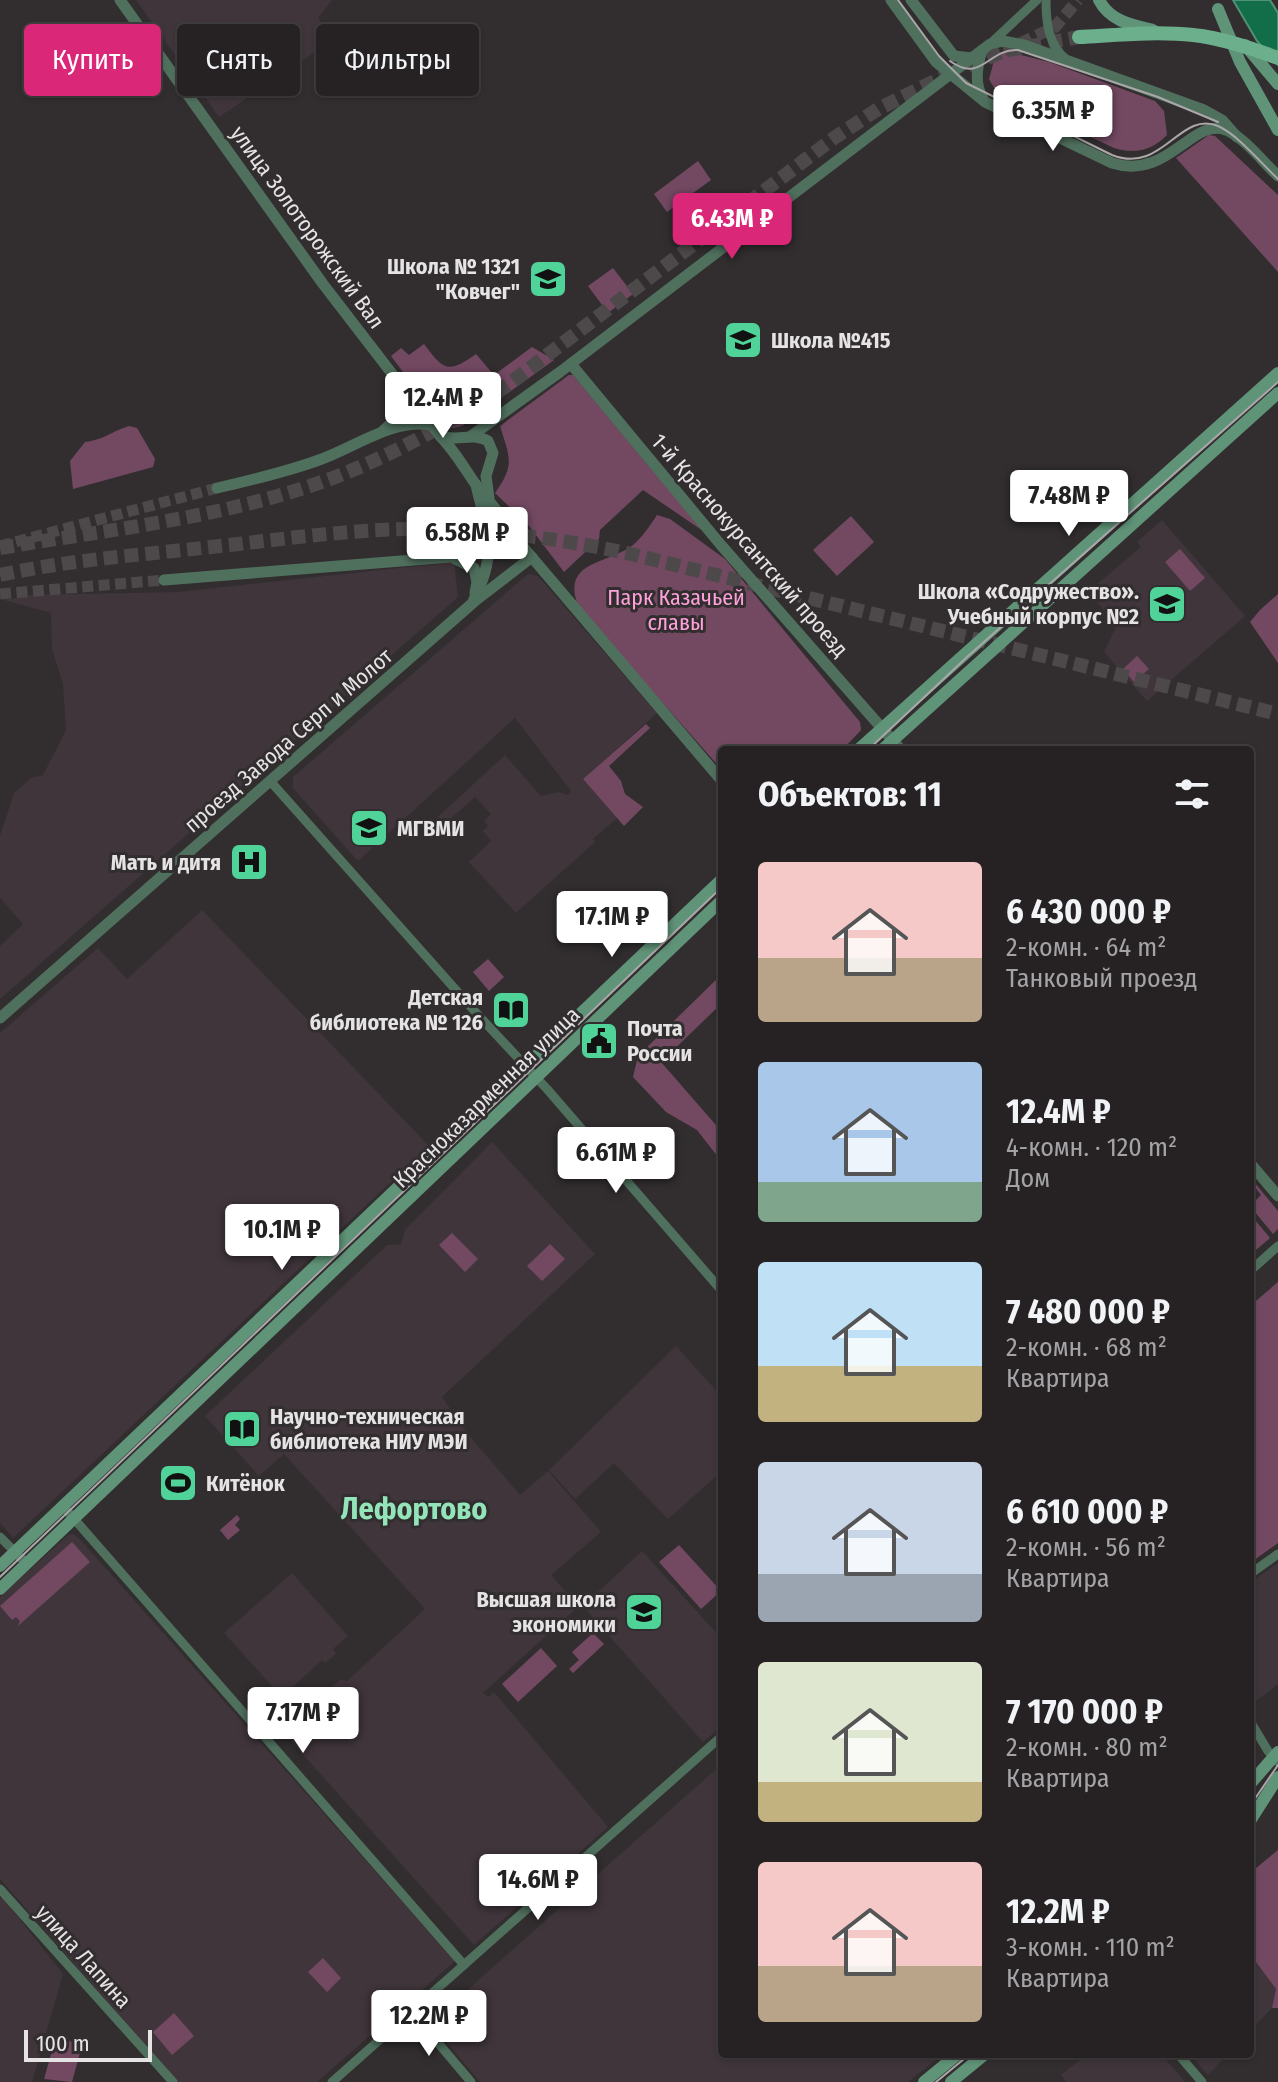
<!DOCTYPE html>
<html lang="ru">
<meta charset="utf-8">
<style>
:root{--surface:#262224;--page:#2e2a2c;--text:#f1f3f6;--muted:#a4a4a6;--line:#423f41;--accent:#db2777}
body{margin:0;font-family:"Fira Sans Condensed",sans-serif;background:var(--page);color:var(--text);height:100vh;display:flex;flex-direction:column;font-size:30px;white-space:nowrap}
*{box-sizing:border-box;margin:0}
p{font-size:26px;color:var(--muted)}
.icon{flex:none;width:44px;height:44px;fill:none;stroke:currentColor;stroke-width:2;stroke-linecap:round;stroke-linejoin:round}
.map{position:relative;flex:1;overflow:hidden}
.side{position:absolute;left:718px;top:746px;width:536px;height:1312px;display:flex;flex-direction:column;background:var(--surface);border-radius:8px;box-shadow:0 2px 6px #0004,0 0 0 2px var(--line)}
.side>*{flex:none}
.top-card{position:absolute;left:24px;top:24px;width:574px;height:72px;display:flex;gap:16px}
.scale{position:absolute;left:24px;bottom:20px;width:128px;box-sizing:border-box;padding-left:8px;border:4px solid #e5e3e4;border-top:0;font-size:22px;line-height:28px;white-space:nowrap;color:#e5e3e4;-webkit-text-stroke:6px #322e30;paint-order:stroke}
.price{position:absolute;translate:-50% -68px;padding:0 18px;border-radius:8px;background:#fff;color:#222;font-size:26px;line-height:52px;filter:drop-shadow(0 2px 4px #0008)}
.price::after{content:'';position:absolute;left:50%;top:48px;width:24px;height:18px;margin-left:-12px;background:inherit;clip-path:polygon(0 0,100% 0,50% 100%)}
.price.selected{background:var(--accent);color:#fff}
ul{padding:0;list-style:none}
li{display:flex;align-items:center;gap:24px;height:200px;padding:0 40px}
li span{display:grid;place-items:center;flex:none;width:224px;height:160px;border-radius:8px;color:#555}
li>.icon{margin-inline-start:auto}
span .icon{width:96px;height:96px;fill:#fffc;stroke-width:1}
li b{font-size:34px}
h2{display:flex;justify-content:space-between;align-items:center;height:96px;padding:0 40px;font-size:34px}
.tag{padding:0 28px;border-radius:8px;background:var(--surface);box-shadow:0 2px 6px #0004,0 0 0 2px var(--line);font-size:28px;line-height:72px}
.tag.selected{background:var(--accent);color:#fff}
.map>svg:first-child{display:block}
.built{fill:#3f353b}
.green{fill:#734962}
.water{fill:#116e49;stroke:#519178;stroke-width:2}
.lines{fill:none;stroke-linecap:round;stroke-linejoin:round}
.tertiary-tunnel{stroke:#4d494b;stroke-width:11;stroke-dasharray:11 5.5;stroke-linecap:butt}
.secondary-tunnel{stroke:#4d494b;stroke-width:12;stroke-dasharray:12 6;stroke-linecap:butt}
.primary-tunnel{stroke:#4d494b;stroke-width:14;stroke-dasharray:14 7;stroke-linecap:butt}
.minor{stroke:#50705e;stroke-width:9}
.tertiary{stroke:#50705e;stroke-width:11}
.secondary{stroke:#609479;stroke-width:12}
.primary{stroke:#6caf8c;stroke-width:14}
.tram{stroke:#aaa7a9;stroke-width:2}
.labels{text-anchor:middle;stroke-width:6;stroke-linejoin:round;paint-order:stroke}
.street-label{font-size:22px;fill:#e5e3e4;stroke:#322e30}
.poi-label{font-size:22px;font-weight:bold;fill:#e5e3e4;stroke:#322e30;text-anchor:end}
.park-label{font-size:22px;fill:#fea0d9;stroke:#322e30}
.district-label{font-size:30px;font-weight:bold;fill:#93e4b9;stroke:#322e30}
</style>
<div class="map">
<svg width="1278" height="2082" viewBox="0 0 1278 2082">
<rect width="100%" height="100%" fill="#322e30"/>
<g class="built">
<polygon points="136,0 332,0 318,18 334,39 219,117"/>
<polygon points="1162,520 1245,616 1147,701 1104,652 1117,625 1088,592 1141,547 1137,542"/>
<polygon points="454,562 458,597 0,999 0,946 23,924 0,898 0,836 14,793 31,778 43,775 66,730 63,684 52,649 51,613 4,600 32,595 179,592"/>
<polygon points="528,574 538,576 657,713 583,779 617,818 593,839 595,842 516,913 469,862 491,841 483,831 488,826 484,821 491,814 475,797 433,834 427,827 505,755 541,796 559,792 568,795 571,791 515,718 358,861 293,788 293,777"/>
<polygon points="202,910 429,1146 13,1538 0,1523 0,1033 98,948 127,979"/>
<polygon points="492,1142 595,1254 442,1397 467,1433 520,1495 548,1471 601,1532 551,1575 579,1606 483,1693 488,1697 494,1692 608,1827 474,1945 281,1730 341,1679 347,1681 425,1609 284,1454 259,1476 205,1416 387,1245 401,1244 405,1230"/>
<polygon points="676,1346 722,1397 721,1472 668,1519 614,1463 575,1499 549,1470"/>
<polygon points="73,1534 78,1537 455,1961 317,2082 178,2082 0,1879 0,1597 68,1535"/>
<polygon points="642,1551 722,1639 722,1726 703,1742 583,1606"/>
<polygon points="1278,1563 1278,1684 1256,1701 1250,1694 1250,1583"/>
<polygon points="292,1573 348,1636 333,1649 336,1654 325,1663 322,1660 282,1697 224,1633"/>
<polygon points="722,1764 722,2054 943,2054 908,2082 480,2082 430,2023"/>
<polygon points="0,1898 3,1898 63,1974 32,2082 0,2082"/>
<polygon points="1250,1954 1276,1989 1272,2008 1250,2031"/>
<polygon points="1087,2054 1161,2054 1185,2082 1067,2082 1061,2075"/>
<polygon points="1190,2054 1228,2054 1208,2075"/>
</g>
<g class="green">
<path d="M1005,51l44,11 106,39 9,10 3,24c-15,16 -33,19 -53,13l-110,-52 -10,-8 -5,-9 6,-22z"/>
<polygon points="1209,135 1215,136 1278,195 1278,272 1176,158"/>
<polygon points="698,161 711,180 667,212 654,194"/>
<polygon points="613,268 633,294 608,313 588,286"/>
<path d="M424,344c19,25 23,31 52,10l18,21 38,-28 22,13 -92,66 -8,2 -11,-3 -52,-69 10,-8 8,7z"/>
<path d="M569,375h4l130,156 -60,-41 -43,40 -1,9 -35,33 -35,-46 -34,-33c20,-28 15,-35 5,-67z"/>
<path d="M129,426l8,2 18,31 -2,8 -80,22 -3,-28 15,-19c21,-3 25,-10 44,-16z"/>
<path d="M657,515l13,4 55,40 135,163 1,8 -19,20h-120v20l-143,-162c-20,-48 29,-43 54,-63 7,-5 19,-22 24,-30z"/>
<polygon points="851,516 874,542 837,576 813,550"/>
<polygon points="1180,549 1205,578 1190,591 1165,562"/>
<polygon points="1278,594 1278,663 1250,622 1260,610"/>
<polygon points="1137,656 1149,669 1134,682 1123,669"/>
<polygon points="646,724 650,728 609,766 621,781 625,794 643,807 624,826 583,779"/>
<polygon points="488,959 504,977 489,991 473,972"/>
<polygon points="722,974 722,1003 661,1062 722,1132 722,1162 697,1130 666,1112 633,1077 638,1056"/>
<polygon points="1250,1177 1278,1211 1278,1229 1273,1234 1250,1206 1250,1203 1252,1204 1261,1195 1250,1181"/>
<polygon points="1250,1214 1270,1238 1250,1255"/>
<polygon points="452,1233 478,1259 465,1272 439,1245"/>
<polygon points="550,1244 565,1259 542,1281 527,1266"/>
<polygon points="1278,1282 1278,1543 1250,1563 1250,1306"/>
<polygon points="237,1515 240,1519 235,1525 240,1530 228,1540 220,1530"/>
<polygon points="72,1542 90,1562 18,1626 20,1621 16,1617 12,1620 0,1606"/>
<polygon points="679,1545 721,1591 701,1609 659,1562"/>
<polygon points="593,1633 604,1644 573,1673 569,1669 579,1660 572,1652"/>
<polygon points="541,1648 557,1666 518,1702 502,1684"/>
<polygon points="1278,1850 1278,2008 1272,2008 1276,1989 1250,1954 1250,1873"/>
<polygon points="323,1958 341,1978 327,1992 308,1972"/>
<polygon points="174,2013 194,2036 172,2055 153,2032"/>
<polygon points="56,2037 82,2045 72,2082 44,2079"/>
</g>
<polygon class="water" points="1233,0 1270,0 1278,13 1278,65 1257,41"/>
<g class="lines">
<g class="tertiary-tunnel">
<polyline points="0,546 217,488"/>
<polyline points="0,594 164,580"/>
</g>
<polyline class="secondary-tunnel" points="1004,51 1055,27 1078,0"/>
<g class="primary-tunnel">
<polyline points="968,66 1004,51 1079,37"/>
<path d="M0,548c113,-19 231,-31 338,-72 61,-24 117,-56 171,-92l325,-246 44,-29 67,-33"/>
<path d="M0,575c69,-15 140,-20 211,-28 66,-7 133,-17 199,-18 73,-1 145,9 217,24l651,161"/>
</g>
<g class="minor">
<path d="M1046,0c0,21 2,45 20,59"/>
<polyline points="990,44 1037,0"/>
<polyline points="271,782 479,1016 547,1089 722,1291"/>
<polyline points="1250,1271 1278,1246"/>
<polyline points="62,1505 464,1965"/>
<polyline points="0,1537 27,1564"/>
<polyline points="1250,1574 1278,1554"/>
<polyline points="1250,1721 1268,1751 1278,1762"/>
<polyline points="0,1889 173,2082"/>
<polyline points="412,2012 471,2082"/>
<polyline points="1178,2054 1202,2082"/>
<polyline points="332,2082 722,1736"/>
</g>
<g class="tertiary">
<path d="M120,0l203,284 117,152c14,14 23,30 34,46 17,22 35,42 50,66l198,233"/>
<path d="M891,0l45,62 49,40 127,61c56,18 80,-46 114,-33 19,8 37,32 52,46"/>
<polyline points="911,0 954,56 972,58"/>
<path d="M982,50c-5,17 -8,33 1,49"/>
<polyline points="571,364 721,545 901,750"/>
<path d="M383,431c21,-18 15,-27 10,-52"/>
<path d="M440,436c19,6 33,-4 48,5l5,12 -7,23 3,22"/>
<polyline points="471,436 560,372 990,44 1003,41 1024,45 1204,110 1222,120 1237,137"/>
<path d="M217,488c35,-8 69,-16 102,-28 35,-12 74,-42 112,-35"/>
<polyline points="455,559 474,568 477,582 475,593"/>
<polyline points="164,580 451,557 524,548"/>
<path d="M474,599c24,-45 13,-67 2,-114"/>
<polyline points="0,1018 475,601 532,557"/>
<polyline points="1250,1163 1278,1196"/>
</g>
<g class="secondary">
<path d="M1099,0c11,21 32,25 54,30"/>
<polyline points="1218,9 1240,62 1278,130"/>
<polyline points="1245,45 1278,84"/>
<polyline points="858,750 1278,373"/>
<polyline points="882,750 1278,393"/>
<polyline points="0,1566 722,879"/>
<polyline points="0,1589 722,900"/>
<polyline points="1250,1784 1278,1752"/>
<polyline points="1250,1821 1278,1777"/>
<polyline points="924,2082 958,2054"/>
<polyline points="951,2082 985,2054"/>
</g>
<path class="primary" d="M1079,37c38,-2 76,-6 114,-2 29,3 58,13 85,23"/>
<g class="tram">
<path d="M898,0l41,56 27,27 146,72c51,20 67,-45 106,-29 19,8 44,38 60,53"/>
<path d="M950,61c32,23 38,-13 68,-11l140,47 60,25"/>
<polyline points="868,750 967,657 1278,382"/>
<polyline points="0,1577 722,887"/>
<polyline points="1250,1806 1278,1765"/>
<polyline points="936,2082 970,2054"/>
</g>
</g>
<defs>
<g id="school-square" transform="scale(2)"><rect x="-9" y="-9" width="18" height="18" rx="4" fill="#50d398" stroke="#322e30"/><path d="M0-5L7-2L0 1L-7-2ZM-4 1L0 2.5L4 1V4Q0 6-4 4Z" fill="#111"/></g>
<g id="university-square" transform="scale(2)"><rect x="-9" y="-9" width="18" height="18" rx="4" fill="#50d398" stroke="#322e30"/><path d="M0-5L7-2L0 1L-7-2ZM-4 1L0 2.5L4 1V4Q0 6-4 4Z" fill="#111"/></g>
<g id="hospital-square" transform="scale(2)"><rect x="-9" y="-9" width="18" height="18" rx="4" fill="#50d398" stroke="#322e30"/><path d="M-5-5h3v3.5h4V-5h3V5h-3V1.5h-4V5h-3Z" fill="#111"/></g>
<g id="library-square" transform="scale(2)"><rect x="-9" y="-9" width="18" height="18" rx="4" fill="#50d398" stroke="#322e30"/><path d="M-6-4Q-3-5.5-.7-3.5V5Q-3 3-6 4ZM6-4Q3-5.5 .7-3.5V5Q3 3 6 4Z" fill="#111"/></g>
<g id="civic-square" transform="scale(2)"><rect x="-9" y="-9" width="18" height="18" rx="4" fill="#50d398" stroke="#322e30"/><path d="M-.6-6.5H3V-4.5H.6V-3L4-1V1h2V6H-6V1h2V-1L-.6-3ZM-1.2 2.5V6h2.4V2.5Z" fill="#111"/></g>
<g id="stadium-square" transform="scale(2)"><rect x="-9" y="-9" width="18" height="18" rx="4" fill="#50d398" stroke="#322e30"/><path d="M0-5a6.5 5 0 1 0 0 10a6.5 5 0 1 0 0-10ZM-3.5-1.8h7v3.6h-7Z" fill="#111"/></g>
</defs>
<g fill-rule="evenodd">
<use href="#school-square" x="548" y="279"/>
<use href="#school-square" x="743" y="340"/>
<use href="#school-square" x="1167" y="604"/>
<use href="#university-square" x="369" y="828"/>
<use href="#hospital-square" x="249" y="862"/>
<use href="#library-square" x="511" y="1010"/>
<use href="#civic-square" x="599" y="1041"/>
<use href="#library-square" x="242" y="1429"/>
<use href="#stadium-square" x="178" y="1483"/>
<use href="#university-square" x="644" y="1612"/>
</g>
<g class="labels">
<g class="street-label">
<text transform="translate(308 227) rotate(54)" y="8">улица Золоторожский Вал</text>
<text transform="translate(750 545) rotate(49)" y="8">1-й Краснокурсантский проезд</text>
<text transform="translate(288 740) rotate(-41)" y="8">проезд Завода Серп и Молот</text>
<text transform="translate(486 1097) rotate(-44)" y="8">Красноказарменная улица</text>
<text transform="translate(84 1956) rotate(48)" y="8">улица Лапина</text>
</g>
<g class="poi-label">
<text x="520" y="274">Школа № 1321<tspan x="520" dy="25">"Ковчег"</tspan></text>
<text x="771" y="348" text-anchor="start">Школа №415</text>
<text x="1139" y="599">Школа «Содружество».<tspan x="1139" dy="25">Учебный корпус №2</tspan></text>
<text x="397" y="836" text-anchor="start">МГВМИ</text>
<text x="221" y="870">Мать и дитя</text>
<text x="483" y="1005">Детская<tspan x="483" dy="25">библиотека № 126</tspan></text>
<text x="627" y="1036" text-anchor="start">Почта<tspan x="627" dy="25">России</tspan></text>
<text x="270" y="1424" text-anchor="start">Научно-техническая<tspan x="270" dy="25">библиотека НИУ МЭИ</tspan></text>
<text x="206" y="1491" text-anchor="start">Китёнок</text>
<text x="616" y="1607">Высшая школа<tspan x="616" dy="25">экономики</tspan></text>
</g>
<g class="park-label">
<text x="676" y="605">Парк Казачьей<tspan x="676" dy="25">славы</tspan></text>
</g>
<g class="district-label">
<text x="414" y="1519">Лефортово</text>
</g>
</g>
</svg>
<div class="scale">100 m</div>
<b class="price" style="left:1053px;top:153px">6.35M ₽</b>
<b class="price selected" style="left:732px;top:261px">6.43M ₽</b>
<b class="price" style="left:443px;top:440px">12.4M ₽</b>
<b class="price" style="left:1069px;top:538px">7.48M ₽</b>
<b class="price" style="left:467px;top:575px">6.58M ₽</b>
<b class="price" style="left:612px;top:959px">17.1M ₽</b>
<b class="price" style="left:616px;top:1195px">6.61M ₽</b>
<b class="price" style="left:282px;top:1272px">10.1M ₽</b>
<b class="price" style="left:303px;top:1755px">7.17M ₽</b>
<b class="price" style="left:538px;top:1922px">14.6M ₽</b>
<b class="price" style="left:429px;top:2058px">12.2M ₽</b>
<div class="top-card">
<a class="tag selected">Купить</a>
<a class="tag">Снять</a>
<a class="tag">Фильтры</a>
</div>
<section class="side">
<h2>Объектов: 11<svg class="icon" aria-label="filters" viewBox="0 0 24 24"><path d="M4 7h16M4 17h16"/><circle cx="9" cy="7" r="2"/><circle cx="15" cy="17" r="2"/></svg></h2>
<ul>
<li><span style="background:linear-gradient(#f6c9c9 60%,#b9a48a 0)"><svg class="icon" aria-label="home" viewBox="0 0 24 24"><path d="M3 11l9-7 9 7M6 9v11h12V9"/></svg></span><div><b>6 430 000 ₽</b><p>2-комн. · 64 m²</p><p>Танковый проезд</p></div></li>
<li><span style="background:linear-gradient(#a9c7e8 75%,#7fa58c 0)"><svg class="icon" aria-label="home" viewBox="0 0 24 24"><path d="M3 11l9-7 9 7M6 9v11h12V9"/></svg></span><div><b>12.4M ₽</b><p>4-комн. · 120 m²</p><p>Дом</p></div></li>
<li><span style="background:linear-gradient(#bfe0f5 65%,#c2b280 0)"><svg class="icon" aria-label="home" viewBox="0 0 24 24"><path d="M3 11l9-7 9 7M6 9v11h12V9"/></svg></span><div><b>7 480 000 ₽</b><p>2-комн. · 68 m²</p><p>Квартира</p></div></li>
<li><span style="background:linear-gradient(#c9d6e8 70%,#9aa5b1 0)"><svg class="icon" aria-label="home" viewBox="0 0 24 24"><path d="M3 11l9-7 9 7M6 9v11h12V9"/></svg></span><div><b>6 610 000 ₽</b><p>2-комн. · 56 m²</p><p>Квартира</p></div></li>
<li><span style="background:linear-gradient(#dfe7d0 75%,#c2b280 0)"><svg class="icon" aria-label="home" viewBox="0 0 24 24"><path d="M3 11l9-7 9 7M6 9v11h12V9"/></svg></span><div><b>7 170 000 ₽</b><p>2-комн. · 80 m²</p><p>Квартира</p></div></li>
<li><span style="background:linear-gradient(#f6c9c9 65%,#b9a48a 0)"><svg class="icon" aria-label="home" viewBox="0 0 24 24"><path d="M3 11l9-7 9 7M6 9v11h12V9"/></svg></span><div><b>12.2M ₽</b><p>3-комн. · 110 m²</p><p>Квартира</p></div></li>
</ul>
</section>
</div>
